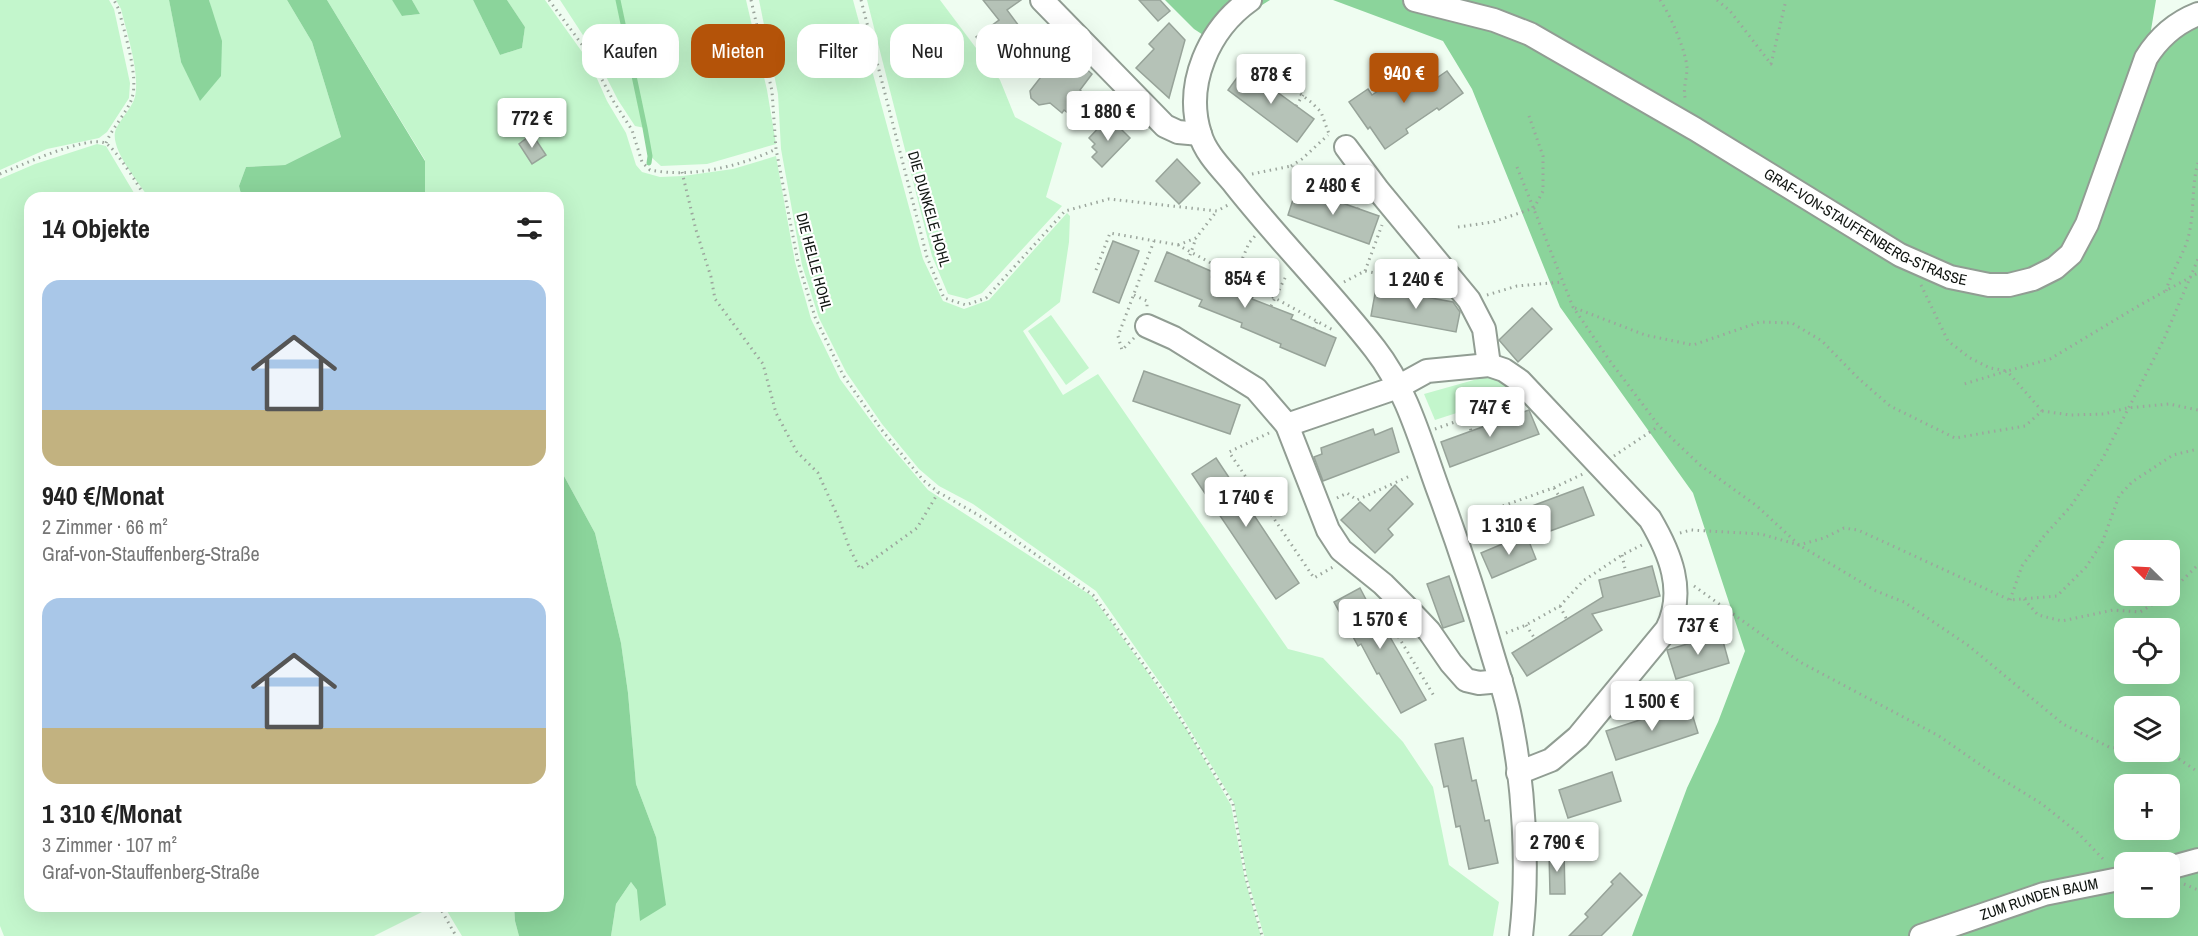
<!DOCTYPE html>
<html lang="de">
<meta charset="utf-8">
<style>
:root{--surface:#fff;--page:#f6f6f6;--text:#222;--muted:#767676;--accent:#b45309}
body{margin:0;font-family:"Archivo Narrow",sans-serif;background:var(--page);color:var(--text);height:100vh;display:flex;flex-direction:column;font-size:22px;white-space:nowrap}
*{box-sizing:border-box;margin:0}
p{font-size:20px;color:var(--muted)}
.icon{flex:none;width:33px;height:33px;fill:none;stroke:currentColor;stroke-width:2;stroke-linecap:round;stroke-linejoin:round}
.map{position:relative;flex:1;overflow:hidden}
.details{position:absolute;left:24px;top:192px;width:540px;height:720px;display:flex;flex-direction:column;background:var(--surface);border-radius:18px;box-shadow:0 6px 24px #0002}
.details>*{flex:none}
.banner{position:absolute;left:582px;top:24px;width:570px;height:54px;display:flex;gap:12px}
.needle{width:39px;rotate:294deg}
.buttons{position:absolute;left:2114px;top:540px;display:grid;gap:12px}
.buttons a{display:grid;place-items:center;width:66px;height:66px;border-radius:12px;background:var(--surface);box-shadow:0 6px 24px #0002;font-size:30px}
.price{position:absolute;translate:-50% -51px;padding:0 14px;border-radius:6px;background:#fff;color:#222;font-size:20px;line-height:39px;filter:drop-shadow(0 2px 3px #0008)}
.price::after{content:'';position:absolute;left:50%;top:36px;width:18px;height:14px;margin-left:-9px;background:inherit;clip-path:polygon(0 0,100% 0,50% 100%)}
.price.current{background:var(--accent);color:#fff}
ul{padding:0;list-style:none}
li{display:grid;align-content:center;gap:12px;height:318px;padding:0 18px}
li span{display:grid;place-items:center;height:186px;border-radius:18px;color:#555}
li>.icon{margin-inline-start:auto}
span .icon{width:108px;height:108px;fill:#fffc;stroke-width:1}
li b{font-size:26px}
h2{display:flex;justify-content:space-between;align-items:center;height:72px;padding:0 18px;font-size:26px}
.pill{padding:0 21px;border-radius:18px;background:var(--surface);box-shadow:0 6px 24px #0002;font-size:21px;line-height:54px}
.pill.current{background:var(--accent);color:#fff}
.map>svg:first-child{display:block}
.green{fill:#c3f6cc}
.forest{fill:#8bd49b;fill-rule:evenodd}
.lines{fill:none;stroke-linecap:round;stroke-linejoin:round}
.stream{stroke:#8cd59b;stroke-width:5}
.building{fill:#b5c2b7;stroke:#97a399;stroke-width:1.5}
.minor-casing{stroke:#919d93;stroke-width:26}
.path{stroke:#9ca69d;stroke-width:3;stroke-dasharray:1.5 4.5;stroke-linecap:butt}
.minor{stroke:#fff;stroke-width:22}
.labels{text-anchor:middle;stroke-width:4.5;stroke-linejoin:round;paint-order:stroke}
.street-label{font-size:15px;fill:#0f1410;stroke:#fff}
</style>
<div class="map">
<svg width="2198" height="936" viewBox="0 0 2198 936">
<rect width="100%" height="100%" fill="#effdf1"/>
<g class="green">
<polygon points="0,0 109,0 114,9 130,83 129,98 107,132 99,138 47,149 0,170"/>
<path d="M116,0h53l12,62 29,-58 -1,-4h78l25,42 29,95 -56,28 -39,2 -7,19 3,12h-93c-10,-15 -41,-51 -33,-69 5,-11 16,-21 19,-32 5,-25 -8,-63 -14,-88z"/>
<polygon points="327,0 392,0 403,16 420,14 412,0 473,0 500,55 522,48 525,27 507,0 545,0 590,63 607,101 626,133 636,165 642,172 660,177 683,176 733,169 776,156 795,262 811,319 840,379 883,437 928,490 1092,596 1146,670 1187,730 1231,805 1245,879 1261,936 611,936 616,904 631,882 637,890 656,837 636,784 628,693 621,643 595,533 558,465 558,198 425,198 425,160"/>
<polygon points="560,0 746,0 767,90 776,144 707,164 661,166 650,156 645,128 635,126 618,100 592,49"/>
<polygon points="759,0 853,0 923,259 943,301 964,309 989,300 1067,213 1070,216 1069,242 1060,302 1023,331 1063,395 1098,374 1288,649 1323,658 1403,742 1433,787 1449,865 1499,902 1493,936 1264,936 1247,877 1234,803 1170,697 1096,591 973,504 939,486 919,469 882,424 846,372 819,318 802,265 781,149 778,94"/>
<polygon points="867,0 940,0 1000,80 1015,117 1062,143 1046,197 1062,206 982,293 967,299 948,294 932,256"/>
<polygon points="97,144 106,146 137,198 30,198 30,906 427,906 428,909 374,936 4,936 0,926 0,179 35,164"/>
<polygon points="1051,315 1089,368 1066,385 1028,331"/>
<polygon points="1501,375 1521,392 1435,420 1424,394 1481,378"/>
<polygon points="444,906 514,906 515,921 519,936 462,936"/>
</g>
<g class="forest">
<polygon points="169,0 209,0 222,41 221,76 200,101 181,62"/>
<polygon points="287,0 327,0 425,161 425,198 242,198 239,186 246,167 285,165 341,137 312,42"/>
<polygon points="392,0 412,0 420,14 402,16"/>
<polygon points="473,0 507,0 525,27 522,48 500,55"/>
<polygon points="1165,0 1270,0 1246,15 1220,46 1194,29"/>
<path d="M1333,0h823l-5,30 3,6 44,-27v927h-566l55,-148 31,-66 27,-71 -52,-158 -133,-186 -88,-218 -29,-48zM2124,550h45v46h-45zM2124,628h45v46h-45zM2124,706h45v46h-45zM2124,784h45v46h-45zM2124,862h45v46h-45z"/>
<polygon points="558,465 595,533 621,643 628,693 636,784 656,837 666,905 640,921 637,890 631,882 616,904 611,936 519,936 515,921 514,906 558,906"/>
</g>
<g class="lines">
<polyline class="stream" points="618,0 645,128 650,156 649,163"/>
</g>
<g class="building">
<polygon points="983,0 1021,0 1007,10 1028,38 1021,44 1025,49 999,68 976,37 999,20"/>
<polygon points="1139,0 1160,0 1170,11 1158,21"/>
<polygon points="1169,23 1185,40 1169,98 1136,68 1154,49 1149,44"/>
<polygon points="1065,50 1092,74 1080,90 1083,93 1085,101 1080,107 1081,116 1072,116 1064,110 1062,113 1050,103 1039,105 1031,98 1030,91 1058,55 1060,56"/>
<polygon points="1421,66 1431,82 1447,71 1463,93 1439,110 1437,108 1406,129 1408,133 1385,149 1370,127 1368,129 1349,102 1368,89 1372,95 1398,77 1400,80"/>
<polygon points="1244,68 1314,119 1297,142 1228,90"/>
<polygon points="1106,120 1121,129 1130,138 1102,167 1092,157 1097,152 1092,147 1095,144 1089,138"/>
<polygon points="532,134 546,155 532,164 519,144"/>
<polygon points="1177,159 1200,183 1179,204 1156,181"/>
<polygon points="1297,187 1379,216 1369,244 1288,215"/>
<polygon points="1113,241 1139,251 1119,303 1093,292"/>
<polygon points="1167,252 1213,272 1211,277 1254,295 1252,299 1293,315 1291,319 1336,338 1325,366 1280,347 1281,344 1241,327 1242,323 1199,306 1202,300 1155,281"/>
<polygon points="1376,288 1453,302 1460,312 1456,332 1371,316"/>
<polygon points="1532,308 1552,329 1518,362 1499,340"/>
<polygon points="1144,371 1240,405 1230,434 1133,401"/>
<polygon points="1529,410 1539,434 1450,467 1441,442"/>
<polygon points="1392,428 1399,452 1323,481 1314,457 1322,454 1321,448 1373,429 1375,435"/>
<polygon points="1216,458 1299,583 1276,599 1192,474"/>
<polygon points="1395,485 1413,504 1388,529 1393,535 1375,553 1341,520 1360,502 1370,511"/>
<polygon points="1583,487 1594,515 1542,534 1532,506"/>
<polygon points="1526,534 1536,559 1492,578 1481,553"/>
<polygon points="1652,566 1660,596 1592,614 1602,630 1527,676 1512,653 1603,597 1599,580"/>
<polygon points="1449,576 1464,621 1443,628 1427,584"/>
<polygon points="1360,588 1383,632 1386,630 1426,700 1401,713 1379,673 1377,674 1361,644 1358,646 1334,602"/>
<polygon points="1721,634 1729,663 1676,679 1667,650"/>
<polygon points="1689,704 1698,733 1616,760 1606,731"/>
<polygon points="1463,738 1472,781 1476,780 1485,821 1489,820 1498,863 1469,869 1460,826 1456,827 1448,786 1444,787 1435,744"/>
<polygon points="1612,772 1621,801 1568,818 1559,790"/>
<polygon points="1549,852 1564,852 1565,894 1550,894"/>
<polygon points="1620,873 1642,895 1601,936 1569,936 1588,917 1585,914 1613,884 1611,882"/>
</g>
<g class="lines">
<g class="minor-casing">
<g id="minor">
<polyline points="1042,0 1165,126 1178,132 1200,134"/>
<path d="M1250,0c-41,29 -66,84 -50,134 5,18 20,33 32,47 45,58 98,110 143,168 32,41 46,94 64,143 20,54 38,109 54,164 6,20 13,40 17,61 14,67 19,151 11,219"/>
<path id="s1" d="M1415,0l79,20 36,14 165,95 205,126 50,22 39,8h20l24,-6 22,-11 16,-14 16,-30 59,-166c13,-21 29,-35 52,-44"/>
<polyline points="1346,147 1378,190 1469,300 1484,329 1489,365"/>
<polyline points="1147,326 1174,338 1256,389 1287,425 1328,530 1341,550 1383,584 1406,607 1429,631 1451,663 1466,680 1479,683 1501,681"/>
<path d="M1287,425l111,-38 29,-16 62,-6 15,5 16,11 130,138c20,34 36,72 17,110l-89,108 -27,23 -33,13"/>
<polyline points="2169,868 2198,860"/>
<path id="s2" d="M1921,936l123,-42 80,-16"/>
</g>
</g>
<g class="path">
<path d="M549,0l37,50 28,52 18,28 10,32 8,8c41,8 89,-3 126,-21"/>
<polyline points="751,0 772,91 776,149 798,262 815,317 843,375 881,429 923,480 938,492 987,520 1093,595 1168,698 1233,804 1246,878 1262,936"/>
<polyline points="861,0 927,257 944,298 966,305 986,298 1065,211 1109,199 1217,211 1228,205"/>
<path d="M1660,0c10,14 26,51 27,68 0,12 -5,21 -1,33"/>
<polyline points="1717,0 1730,11 1771,64 1786,0"/>
<polyline points="1261,80 1267,69 1311,102 1321,112 1329,134"/>
<polyline points="1296,106 1303,95"/>
<path d="M106,143c6,-15 22,-32 26,-45 7,-22 -8,-66 -13,-88l-5,-10"/>
<polyline points="1291,166 1302,159 1328,135"/>
<polyline points="1517,167 1573,307 1610,361 1659,426 1700,465 1757,506 1799,545 1876,591 1904,602 1969,646 2063,724 2109,747 2124,749"/>
<polyline points="682,172 696,230 711,277 715,299 763,364 776,413 797,452 818,473 839,519 849,547 860,569 917,528 938,493"/>
<path d="M0,174c19,-8 87,-39 105,-31 10,4 34,44 41,55"/>
<polyline points="1252,174 1291,166 1356,193"/>
<polyline points="1318,195 1323,180"/>
<polyline points="1358,209 1361,199"/>
<polyline points="1458,227 1493,222 1534,208 1543,191 1543,156 1529,116"/>
<polyline points="1178,245 1196,238 1216,212"/>
<polyline points="1188,261 1196,238"/>
<polyline points="1096,270 1110,233 1178,245 1333,330"/>
<polyline points="1365,271 1382,225"/>
<polyline points="1344,282 1365,271 1430,284"/>
<polyline points="1921,285 1948,341 1970,358 1990,368 2007,371 2050,359 2140,305 2198,273"/>
<polyline points="1231,286 1249,243 1255,236"/>
<path d="M2166,291c5,-19 17,-35 22,-53 7,-25 3,-52 10,-75"/>
<polyline points="1397,292 1399,279"/>
<polyline points="1134,295 1147,301 1147,307"/>
<polyline points="1487,295 1517,286 1562,282"/>
<polyline points="1271,306 1286,276"/>
<polyline points="1575,308 1645,335 1693,345 1760,322 1792,323 1822,341 1858,378 1890,406 1955,438 2025,426 2042,411 2007,371 1964,384"/>
<polyline points="1314,329 1317,321"/>
<polyline points="1134,338 1122,350 1118,336 1154,241"/>
<polyline points="1494,408 1498,421"/>
<polyline points="2042,411 2070,415 2104,414 2127,408 2169,404 2198,410"/>
<polyline points="1468,417 1471,431"/>
<polyline points="1435,429 1514,401"/>
<polyline points="1269,433 1229,452 1314,578 1333,567"/>
<polyline points="1614,456 1659,426"/>
<polyline points="1554,488 1559,496"/>
<polyline points="1337,498 1347,493 1357,500 1412,475"/>
<polyline points="1488,510 1504,543"/>
<polyline points="1469,518 1553,488 1583,474"/>
<polyline points="1680,533 1691,530 1761,534 1799,545 1824,538 1844,528 1858,530 2010,600 2057,596 2086,567 2102,543 2119,496 2132,482 2173,455 2198,449"/>
<polyline points="1622,555 1626,573"/>
<polyline points="1694,586 1800,662 1939,736 1995,775 2042,804 2077,832 2106,862"/>
<polyline points="2169,593 2198,565"/>
<polyline points="2024,599 2038,615 2062,621 2113,610 2140,612 2167,596"/>
<polyline points="2010,600 2022,566 2044,536 2071,506 2103,458 2164,339 2198,259"/>
<polyline points="1560,606 1567,620"/>
<polyline points="1386,616 1434,696"/>
<polyline points="1526,625 1535,639"/>
<polyline points="1506,633 1526,625 1560,606 1583,581 1622,555 1642,545"/>
<polyline points="2144,752 2173,755 2198,772"/>
<polyline points="2184,884 2198,890"/>
<polyline points="439,906 456,936"/>
</g>
<use href="#minor" class="minor"/>
</g>
<g class="labels">
<g class="street-label">
<text transform="translate(929 209) rotate(74)" y="5">DIE DUNKELE HOHL</text>
<text dy="5" stroke="none"><textPath href="#s1" startOffset="508">GRAF-VON-STAUFFENBERG-STRASSE</textPath></text>
<text transform="translate(814 262) rotate(75)" y="5">DIE HELLE HOHL</text>
<text dy="5" stroke="none"><textPath href="#s2" startOffset="124">ZUM RUNDEN BAUM</textPath></text>
</g>
</g>
</svg>
<div class="buttons">
<a><svg class="needle" viewBox="-14 -14 28 28"><path d="M0-13l5 13h-10z" fill="#e53935"/><path d="M0 13l5-13h-10z" fill="#767676"/></svg></a>
<a><svg class="icon" aria-label="locate" viewBox="0 0 24 24"><circle cx="12" cy="12" r="6"/><path d="M12 2v4M12 18v4M2 12h4M18 12h4"/></svg></a>
<a><svg class="icon" aria-label="layers" viewBox="0 0 24 24"><path d="M12 4l9 5-9 5-9-5zM3 14l9 5 9-5"/></svg></a>
<a>+</a>
<a>−</a>
</div>
<b class="price current" style="left:1404px;top:104px">940 €</b>
<b class="price" style="left:1271px;top:105px">878 €</b>
<b class="price" style="left:1108px;top:142px">1 880 €</b>
<b class="price" style="left:532px;top:149px">772 €</b>
<b class="price" style="left:1333px;top:216px">2 480 €</b>
<b class="price" style="left:1245px;top:309px">854 €</b>
<b class="price" style="left:1416px;top:310px">1 240 €</b>
<b class="price" style="left:1490px;top:438px">747 €</b>
<b class="price" style="left:1246px;top:528px">1 740 €</b>
<b class="price" style="left:1509px;top:556px">1 310 €</b>
<b class="price" style="left:1380px;top:650px">1 570 €</b>
<b class="price" style="left:1698px;top:656px">737 €</b>
<b class="price" style="left:1652px;top:732px">1 500 €</b>
<b class="price" style="left:1557px;top:873px">2 790 €</b>
<div class="banner">
<a class="pill">Kaufen</a>
<a class="pill current">Mieten</a>
<a class="pill">Filter</a>
<a class="pill">Neu</a>
<a class="pill">Wohnung</a>
</div>
<section class="details">
<h2>14 Objekte<svg class="icon" aria-label="filters" viewBox="0 0 24 24"><path d="M4 7h16M4 17h16"/><circle cx="9" cy="7" r="2"/><circle cx="15" cy="17" r="2"/></svg></h2>
<ul>
<li><span style="background:linear-gradient(#a9c7e8 70%,#c2b280 0)"><svg class="icon" aria-label="home" viewBox="0 0 24 24"><path d="M3 11l9-7 9 7M6 9v11h12V9"/></svg></span><div><b>940 €/Monat</b><p>2 Zimmer · 66 m²</p><p>Graf-von-Stauffenberg-Straße</p></div></li>
<li><span style="background:linear-gradient(#a9c7e8 70%,#c2b280 0)"><svg class="icon" aria-label="home" viewBox="0 0 24 24"><path d="M3 11l9-7 9 7M6 9v11h12V9"/></svg></span><div><b>1 310 €/Monat</b><p>3 Zimmer · 107 m²</p><p>Graf-von-Stauffenberg-Straße</p></div></li>
</ul>
</section>
</div>
